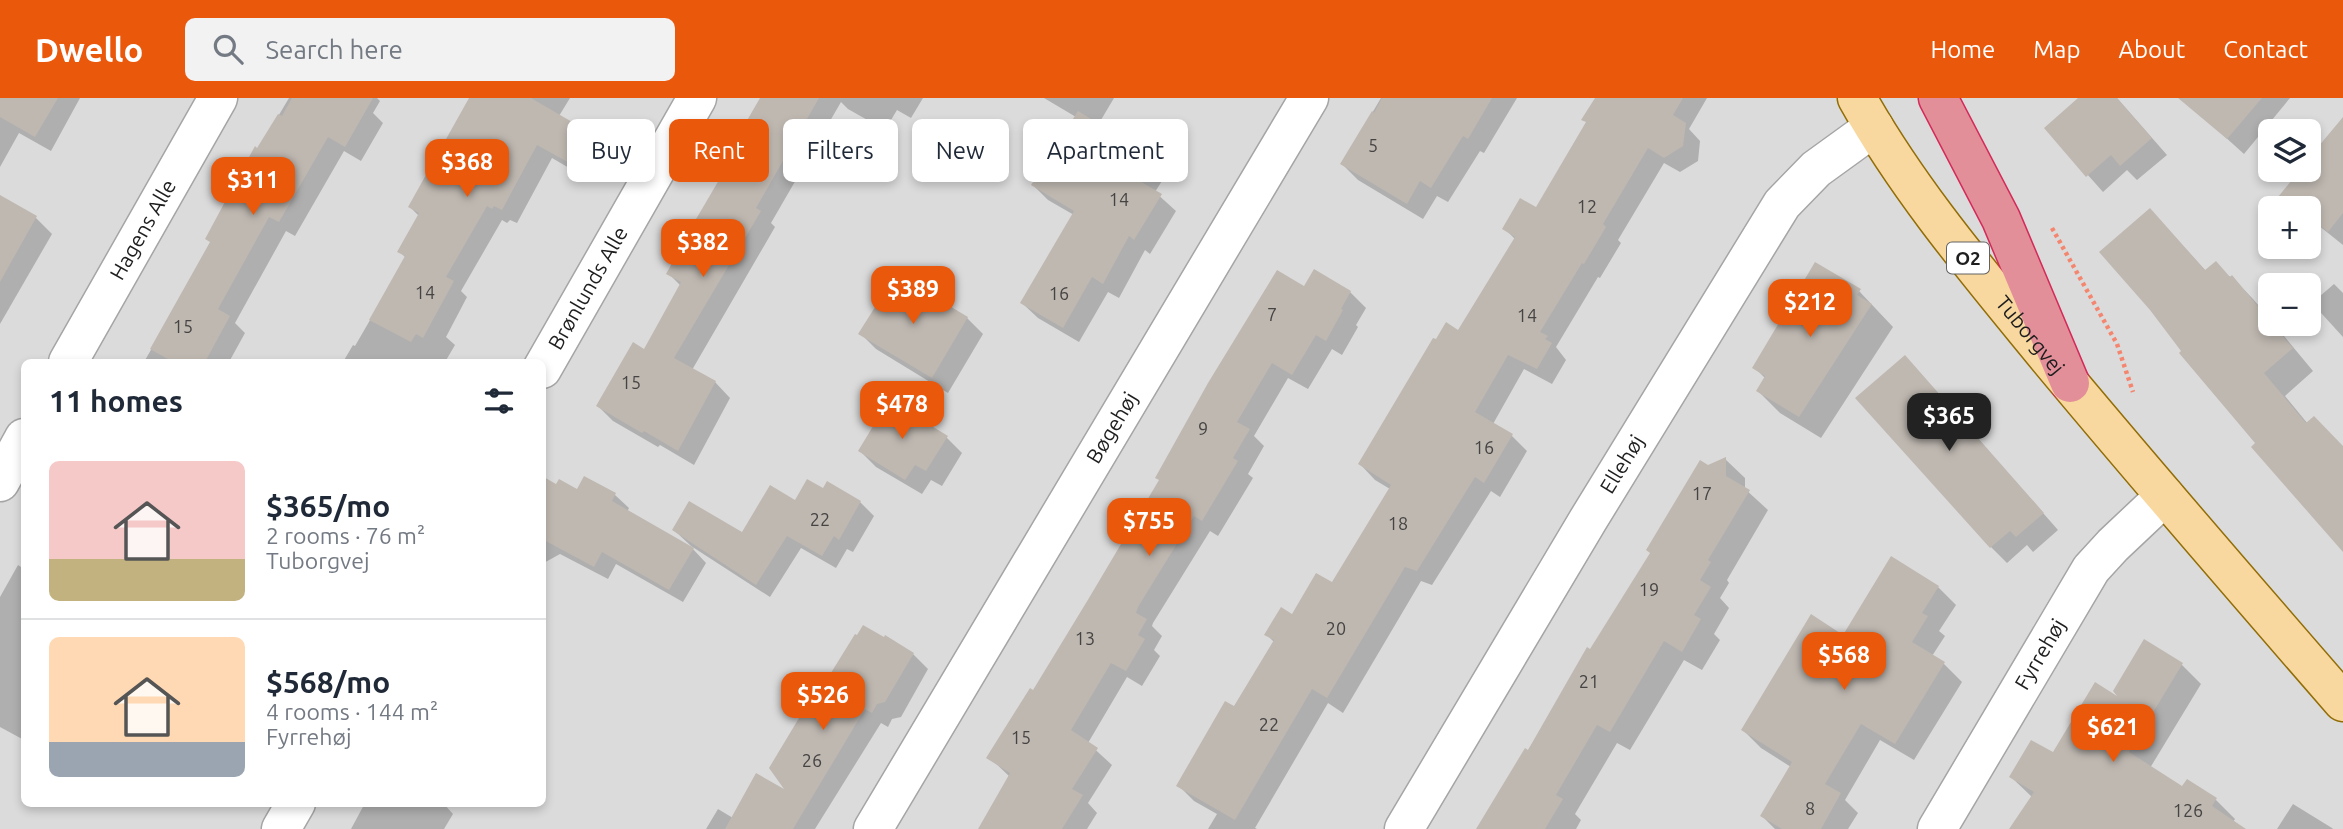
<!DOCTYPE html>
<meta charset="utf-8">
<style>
:root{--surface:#fff;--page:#f2f2f3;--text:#1f2937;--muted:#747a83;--line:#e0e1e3;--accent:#ea580c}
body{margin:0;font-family:Ubuntu,sans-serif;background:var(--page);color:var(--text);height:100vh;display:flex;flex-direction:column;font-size:26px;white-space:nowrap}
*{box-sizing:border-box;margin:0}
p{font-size:23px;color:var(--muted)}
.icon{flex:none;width:38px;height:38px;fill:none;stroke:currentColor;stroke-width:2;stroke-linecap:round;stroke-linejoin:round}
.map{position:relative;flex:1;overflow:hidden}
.sheet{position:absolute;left:21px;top:261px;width:525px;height:448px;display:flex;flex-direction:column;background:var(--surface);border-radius:10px;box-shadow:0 4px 10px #0003}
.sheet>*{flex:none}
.top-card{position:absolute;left:567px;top:21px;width:665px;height:63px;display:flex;gap:14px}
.fabs{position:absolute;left:2258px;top:21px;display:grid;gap:14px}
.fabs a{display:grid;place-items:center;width:63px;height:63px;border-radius:10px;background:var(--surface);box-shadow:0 4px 10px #0003;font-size:35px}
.price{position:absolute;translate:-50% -60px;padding:0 16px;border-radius:14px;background:var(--accent);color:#fff;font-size:23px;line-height:46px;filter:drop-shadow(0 2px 4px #0008)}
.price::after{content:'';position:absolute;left:50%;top:42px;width:21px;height:16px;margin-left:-10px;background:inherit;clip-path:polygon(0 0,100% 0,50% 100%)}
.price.selected{background:#222;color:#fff}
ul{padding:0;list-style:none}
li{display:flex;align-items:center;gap:21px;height:175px;padding:0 28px}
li+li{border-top:2px solid var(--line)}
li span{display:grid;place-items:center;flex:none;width:196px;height:140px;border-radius:10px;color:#555}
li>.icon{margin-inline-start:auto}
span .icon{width:84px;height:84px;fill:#fffc;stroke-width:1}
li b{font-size:30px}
h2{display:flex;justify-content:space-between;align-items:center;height:84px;padding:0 28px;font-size:30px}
.tag{padding:0 24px;border-radius:10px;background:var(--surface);box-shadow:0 4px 10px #0003;font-size:24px;line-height:63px}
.tag.selected{background:var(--accent);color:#fff}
header{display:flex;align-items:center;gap:42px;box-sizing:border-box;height:98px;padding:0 35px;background:var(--accent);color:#fff}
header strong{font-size:33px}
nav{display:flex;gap:38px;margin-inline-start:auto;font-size:24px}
.search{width:490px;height:63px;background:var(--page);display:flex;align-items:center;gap:18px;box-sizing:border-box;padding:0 24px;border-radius:10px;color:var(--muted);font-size:26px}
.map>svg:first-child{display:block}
.residential{fill:#dcdbdb;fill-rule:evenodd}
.shadow{fill:#0003}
.building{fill:#bfb8b1}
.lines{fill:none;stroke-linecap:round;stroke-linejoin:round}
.minor-casing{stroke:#a5a5a5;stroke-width:41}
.major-casing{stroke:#926d06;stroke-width:41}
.highway-casing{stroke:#d32b59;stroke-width:41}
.path{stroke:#f4866f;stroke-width:4.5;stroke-dasharray:3.5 3.5;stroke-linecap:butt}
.minor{stroke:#fff;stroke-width:38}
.major{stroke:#f8d89f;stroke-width:38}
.highway{stroke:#e38f99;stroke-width:38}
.labels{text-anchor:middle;stroke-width:6;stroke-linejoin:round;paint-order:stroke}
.number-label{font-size:18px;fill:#464443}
.shield{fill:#fff;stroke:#626262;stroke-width:2}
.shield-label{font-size:19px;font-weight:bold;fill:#1e1e1e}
.street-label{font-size:21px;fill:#1e1e1e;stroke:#fff}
</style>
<header>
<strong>Dwello</strong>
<div class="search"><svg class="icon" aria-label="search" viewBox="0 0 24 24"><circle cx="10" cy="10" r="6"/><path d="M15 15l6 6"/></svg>Search here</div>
<nav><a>Home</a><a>Map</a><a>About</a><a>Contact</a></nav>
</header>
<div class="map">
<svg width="2343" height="731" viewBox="0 0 2343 731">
<rect width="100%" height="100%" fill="#eeece4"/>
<path class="residential" d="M0,0h2343v731h-2343zM2270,33h38v39h-38zM2270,110h38v39h-38zM2270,187h38v39h-38zM24,264h518v441h-518z"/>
<g class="shadow">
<polygon points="0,0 80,0 51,53 19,35 0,69"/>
<polygon points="289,0 377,0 380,3 373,15 383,25 361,63 344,53 295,138 286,133 235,225 245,235 229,264 144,264 212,145 258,52"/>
<polygon points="471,0 570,0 559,18 590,36 605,51 588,81 552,60 517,125 510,122 507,125 502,122 461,193 467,199 446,239 455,247 445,264 343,264 353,247 355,248 406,160 399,153 419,118 410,109"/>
<polygon points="762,0 923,0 911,20 897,12 885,32 848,11 841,4 771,125 775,129 692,272 715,284 730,300 694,367 660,347 658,349 613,323 598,308 644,253 681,188 668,175 741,49"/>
<polygon points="1044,0 1114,0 1098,27 1152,60 1167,75 1155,94 1176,113 1150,156 1145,152 1119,200 1108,194 1079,244 1038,220 1022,205 1074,117 1048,102 1033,87 1076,19"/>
<polygon points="1381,0 1517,0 1484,55 1480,53 1448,104 1437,98 1423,121 1358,82 1342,66"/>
<polygon points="1597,0 1707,0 1689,31 1700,43 1698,63 1680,74 1664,65 1618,142 1621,145 1600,180 1598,179 1556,249 1566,262 1552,286 1524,271 1493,326 1512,338 1527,353 1500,399 1491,393 1432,487 1421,483 1343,615 1328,605 1255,730 1257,731 1208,731 1217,716 1194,703 1178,687 1235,610 1274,544 1267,537 1333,487 1390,391 1375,382 1360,366 1459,234 1516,142 1504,130 1536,112 1587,25"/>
<polygon points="2081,0 2117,0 2167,57 2137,82 2127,72 2103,94 2046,30"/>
<polygon points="2201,0 2290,0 2244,56 2193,10"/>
<polygon points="2343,41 2343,147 2308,119 2308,110 2298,110 2283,95 2302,72 2308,72"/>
<polygon points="0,99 36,120 52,136 0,226"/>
<polygon points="2150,112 2206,173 2232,179 2253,201 2270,221 2270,226 2274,226 2313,273 2285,298 2308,326 2343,350 2343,452 2183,253"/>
<polygon points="1315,173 1350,194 1366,210 1356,227 1358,229 1342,257 1332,251 1308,291 1288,280 1254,338 1264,348 1248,376 1253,380 1218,438 1210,433 1153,525 1152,528 1162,538 1154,552 1160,558 1142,588 1127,579 1088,645 1112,667 1088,705 1097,715 1087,731 980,731 1010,679 989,659"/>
<polygon points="2334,186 2343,195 2343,239 2312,205"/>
<polygon points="1859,193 1893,229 1821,340 1780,315 1758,293 1765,280 1755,270"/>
<polygon points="967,220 983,236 948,295 876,251 860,235"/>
<polygon points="1920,275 2058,432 2033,454 2027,447 2007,465 1991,449"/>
<polygon points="946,339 962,355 942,388 931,382 922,396 876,369 860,353"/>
<polygon points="1725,361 1745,380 1745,391 1768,412 1727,482 1729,485 1720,500 1729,510 1714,536 1720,542 1702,572 1684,562 1630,652 1617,645 1575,716 1581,722 1576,731 1478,731 1708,369"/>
<polygon points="585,380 615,397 629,410 627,414 692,450 706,465 683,504 616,466 608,481 560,456 542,466 542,399 557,388 578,393"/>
<polygon points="860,404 874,418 853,454 847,451 836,470 801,450 770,499 691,448 674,432 743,437 796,405"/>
<polygon points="18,467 24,471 24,642 0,629 0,499"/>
<polygon points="1938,489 1956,507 1939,533 1945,538 1932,558 1944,566 1962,584 1914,662 1880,642 1845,702 1858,715 1848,731 1775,731 1762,718 1791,669 1761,650 1743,632 1843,539"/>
<polygon points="2144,544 2182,567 2201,586 2150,670 2182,691 2216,702 2235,721 2233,724 2243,731 2011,731 2032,699 2011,679 2054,657 2124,604"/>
<polygon points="913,556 928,571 901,619 892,621 888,629 881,625 815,731 706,731 718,711 733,720 790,697 808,614"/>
<polygon points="365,705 443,705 453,716 444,731 351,731"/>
<polygon points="2293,706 2332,730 2333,731 2277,731"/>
</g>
<g class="building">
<polygon points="0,0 58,0 35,39 0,19"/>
<polygon points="292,0 373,0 345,49 328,39 279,124 269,119 218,211 230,218 205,264 173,264 150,251 210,144 205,141 255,48 257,50 278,16 282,18"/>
<polygon points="469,0 531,0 591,35 573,67 537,47 502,112 494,108 492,111 487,108 446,179 454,183 423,240 416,236 411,244 369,222 405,158 397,154 419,115 408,109"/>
<polygon points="760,0 819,0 756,110 761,113 674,260 716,283 678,353 644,333 642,335 596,308 633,244 644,251 681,184 666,176 680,151 679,150 739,48 734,45"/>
<polygon points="1382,0 1492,0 1468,41 1463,38 1431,90 1420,83 1407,106 1340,66 1372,13 1374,15"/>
<polygon points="1595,0 1683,0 1673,17 1686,25 1683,48 1664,60 1648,50 1603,126 1606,129 1584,166 1582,165 1540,234 1548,238 1545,241 1552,245 1537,271 1508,257 1475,314 1513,336 1484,385 1475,379 1417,473 1405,469 1327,600 1312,591 1235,722 1176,688 1225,603 1234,608 1274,542 1264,537 1281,509 1292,516 1316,475 1332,484 1391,387 1358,366 1433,240 1436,241 1446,224 1458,232 1515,139 1502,131 1520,100 1536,109 1586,24 1581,22"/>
<polygon points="2078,0 2117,0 2152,40 2120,68 2111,57 2086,79 2044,30"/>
<polygon points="2178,0 2262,0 2227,41"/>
<polygon points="1078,13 1153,59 1138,82 1162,96 1134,142 1129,138 1103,186 1092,179 1063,230 1020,205 1074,113 1031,87"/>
<polygon points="2343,19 2343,115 2328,134 2308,118 2308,110 2269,110 2300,72 2308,72 2308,61"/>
<polygon points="0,97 37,118 0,184"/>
<polygon points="2150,110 2205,172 2216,163 2230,179 2232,177 2270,223 2270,226 2272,226 2293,250 2264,275 2306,325 2314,318 2343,348 2343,454 2251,349 2255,345 2179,255 2181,253 2150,212 2099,154"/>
<polygon points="1815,164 1861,191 1857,197 1872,206 1799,319 1756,293 1765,278 1752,270"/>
<polygon points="1314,171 1351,193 1341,211 1343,212 1326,243 1316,237 1292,277 1272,265 1237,324 1250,331 1233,360 1238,363 1202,423 1194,418 1138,509 1136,515 1147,521 1138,537 1145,541 1126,573 1111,565 1071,632 1098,650 1072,691 1083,697 1062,731 978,731 1010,675 986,660 1030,590 1033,592 1089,500 1159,382 1155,380 1208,285 1277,172 1304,188"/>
<polygon points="896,176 968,219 932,280 858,236"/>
<polygon points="1905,257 2044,415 2016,439 2010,433 1990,450 1855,300"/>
<polygon points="889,302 948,338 926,373 915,367 905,382 858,353"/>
<polygon points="1726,359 1726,378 1750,392 1708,462 1711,464 1700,482 1711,489 1694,517 1701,521 1682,554 1664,543 1610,634 1597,627 1556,697 1563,701 1545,731 1476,731 1525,650 1528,652 1587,549 1590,551 1650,455 1646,452 1700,362 1708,367"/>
<polygon points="542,378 556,386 559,381 577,391 584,378 616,395 612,403 694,450 669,492 602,454 594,469 542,441"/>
<polygon points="807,381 823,390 827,383 861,403 839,442 834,438 822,458 787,438 756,487 672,432 689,403 742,434 770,387 795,402"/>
<polygon points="1891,458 1939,488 1922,515 1928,518 1912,544 1945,564 1895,646 1861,626 1825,686 1841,695 1821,731 1782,731 1760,718 1792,664 1741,632 1811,516 1843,537"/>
<polygon points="863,527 884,539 885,537 914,555 885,604 877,606 872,615 865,611 793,731 725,731 756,675 784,691 769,670 805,610 808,612 855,536 857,537"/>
<polygon points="2144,541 2183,565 2129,654 2182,688 2187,681 2217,700 2212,708 2246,731 2009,731 2034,694 2009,679 2031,642 2053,654 2095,584 2117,598 2113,593"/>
</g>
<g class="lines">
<g class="minor-casing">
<g id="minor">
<path id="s1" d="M68,264l150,-264"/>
<path id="s2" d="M542,271l155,-271"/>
<polyline points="0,384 24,340"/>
<polyline points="281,731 296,705"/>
<path id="s3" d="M873,731l436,-731"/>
<path id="s4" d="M1404,731l184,-309 194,-316 34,-35 58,-42"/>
<path id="s5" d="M1937,731l154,-260 22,-24 52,-49"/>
</g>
</g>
<g class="major-casing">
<g id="major">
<path id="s6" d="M1857,0c52,93 122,175 189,257 97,117 197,232 297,347"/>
</g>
</g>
<g class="highway-casing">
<polyline id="highway" points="1938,0 2001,121 2070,285"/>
</g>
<polyline class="path" points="2052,130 2117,246 2133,294"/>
<use href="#minor" class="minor"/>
<use href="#major" class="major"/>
<use href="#highway" class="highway"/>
</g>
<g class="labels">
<g class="number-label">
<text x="1373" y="54">5</text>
<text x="1119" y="108">14</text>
<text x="1587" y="115">12</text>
<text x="425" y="201">14</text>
<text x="1059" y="202">16</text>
<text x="1272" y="223">7</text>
<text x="1527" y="224">14</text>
<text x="183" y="235">15</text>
<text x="631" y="291">15</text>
<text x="1203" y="337">9</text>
<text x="1484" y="356">16</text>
<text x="1702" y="402">17</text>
<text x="820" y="428">22</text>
<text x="1398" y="432">18</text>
<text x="1649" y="498">19</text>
<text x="1336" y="537">20</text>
<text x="1085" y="547">13</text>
<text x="1589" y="590">21</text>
<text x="1269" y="633">22</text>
<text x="1021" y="646">15</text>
<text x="812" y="669">26</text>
<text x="1810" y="717">8</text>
<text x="2188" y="719">126</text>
</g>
<rect class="shield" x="1947" y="144.5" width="42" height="31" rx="5"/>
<g class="shield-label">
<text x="1968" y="167">O2</text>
</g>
<g class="street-label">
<text dy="7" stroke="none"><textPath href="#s1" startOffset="152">Hagens Alle</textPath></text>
<text dy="7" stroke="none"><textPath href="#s2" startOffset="93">Brønlunds Alle</textPath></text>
<text dy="7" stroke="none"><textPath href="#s6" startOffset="294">Tuborgvej</textPath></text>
<text dy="7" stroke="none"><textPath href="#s3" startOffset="467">Bøgehøj</textPath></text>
<text dy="7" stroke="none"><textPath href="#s4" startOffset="425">Ellehøj</textPath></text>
<text dy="7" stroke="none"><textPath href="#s5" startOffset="203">Fyrrehøj</textPath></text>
</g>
</g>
</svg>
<div class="fabs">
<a><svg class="icon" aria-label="layers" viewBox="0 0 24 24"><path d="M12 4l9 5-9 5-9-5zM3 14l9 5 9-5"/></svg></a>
<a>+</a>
<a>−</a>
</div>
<b class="price" style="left:467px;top:101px">$368</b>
<b class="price" style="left:253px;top:119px">$311</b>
<b class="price" style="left:703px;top:181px">$382</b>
<b class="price" style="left:913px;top:228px">$389</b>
<b class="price" style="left:1810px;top:241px">$212</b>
<b class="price" style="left:902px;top:343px">$478</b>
<b class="price selected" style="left:1949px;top:355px">$365</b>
<b class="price" style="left:1149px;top:460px">$755</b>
<b class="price" style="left:1844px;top:594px">$568</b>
<b class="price" style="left:823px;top:634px">$526</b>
<b class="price" style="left:2113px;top:666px">$621</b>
<div class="top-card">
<a class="tag">Buy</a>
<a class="tag selected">Rent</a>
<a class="tag">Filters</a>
<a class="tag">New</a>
<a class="tag">Apartment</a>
</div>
<section class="sheet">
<h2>11 homes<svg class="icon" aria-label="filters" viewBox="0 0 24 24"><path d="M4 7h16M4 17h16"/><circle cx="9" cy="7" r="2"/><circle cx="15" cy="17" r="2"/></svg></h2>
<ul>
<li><span style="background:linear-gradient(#f6c9c9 70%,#c2b280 0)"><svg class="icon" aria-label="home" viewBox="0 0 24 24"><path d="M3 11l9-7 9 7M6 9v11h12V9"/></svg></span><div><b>$365/mo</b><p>2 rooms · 76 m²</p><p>Tuborgvej</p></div></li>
<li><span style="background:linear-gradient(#ffd9b3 75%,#9aa5b1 0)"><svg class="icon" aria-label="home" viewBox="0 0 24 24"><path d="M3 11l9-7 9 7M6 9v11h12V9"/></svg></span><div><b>$568/mo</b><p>4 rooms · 144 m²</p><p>Fyrrehøj</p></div></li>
</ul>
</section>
</div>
